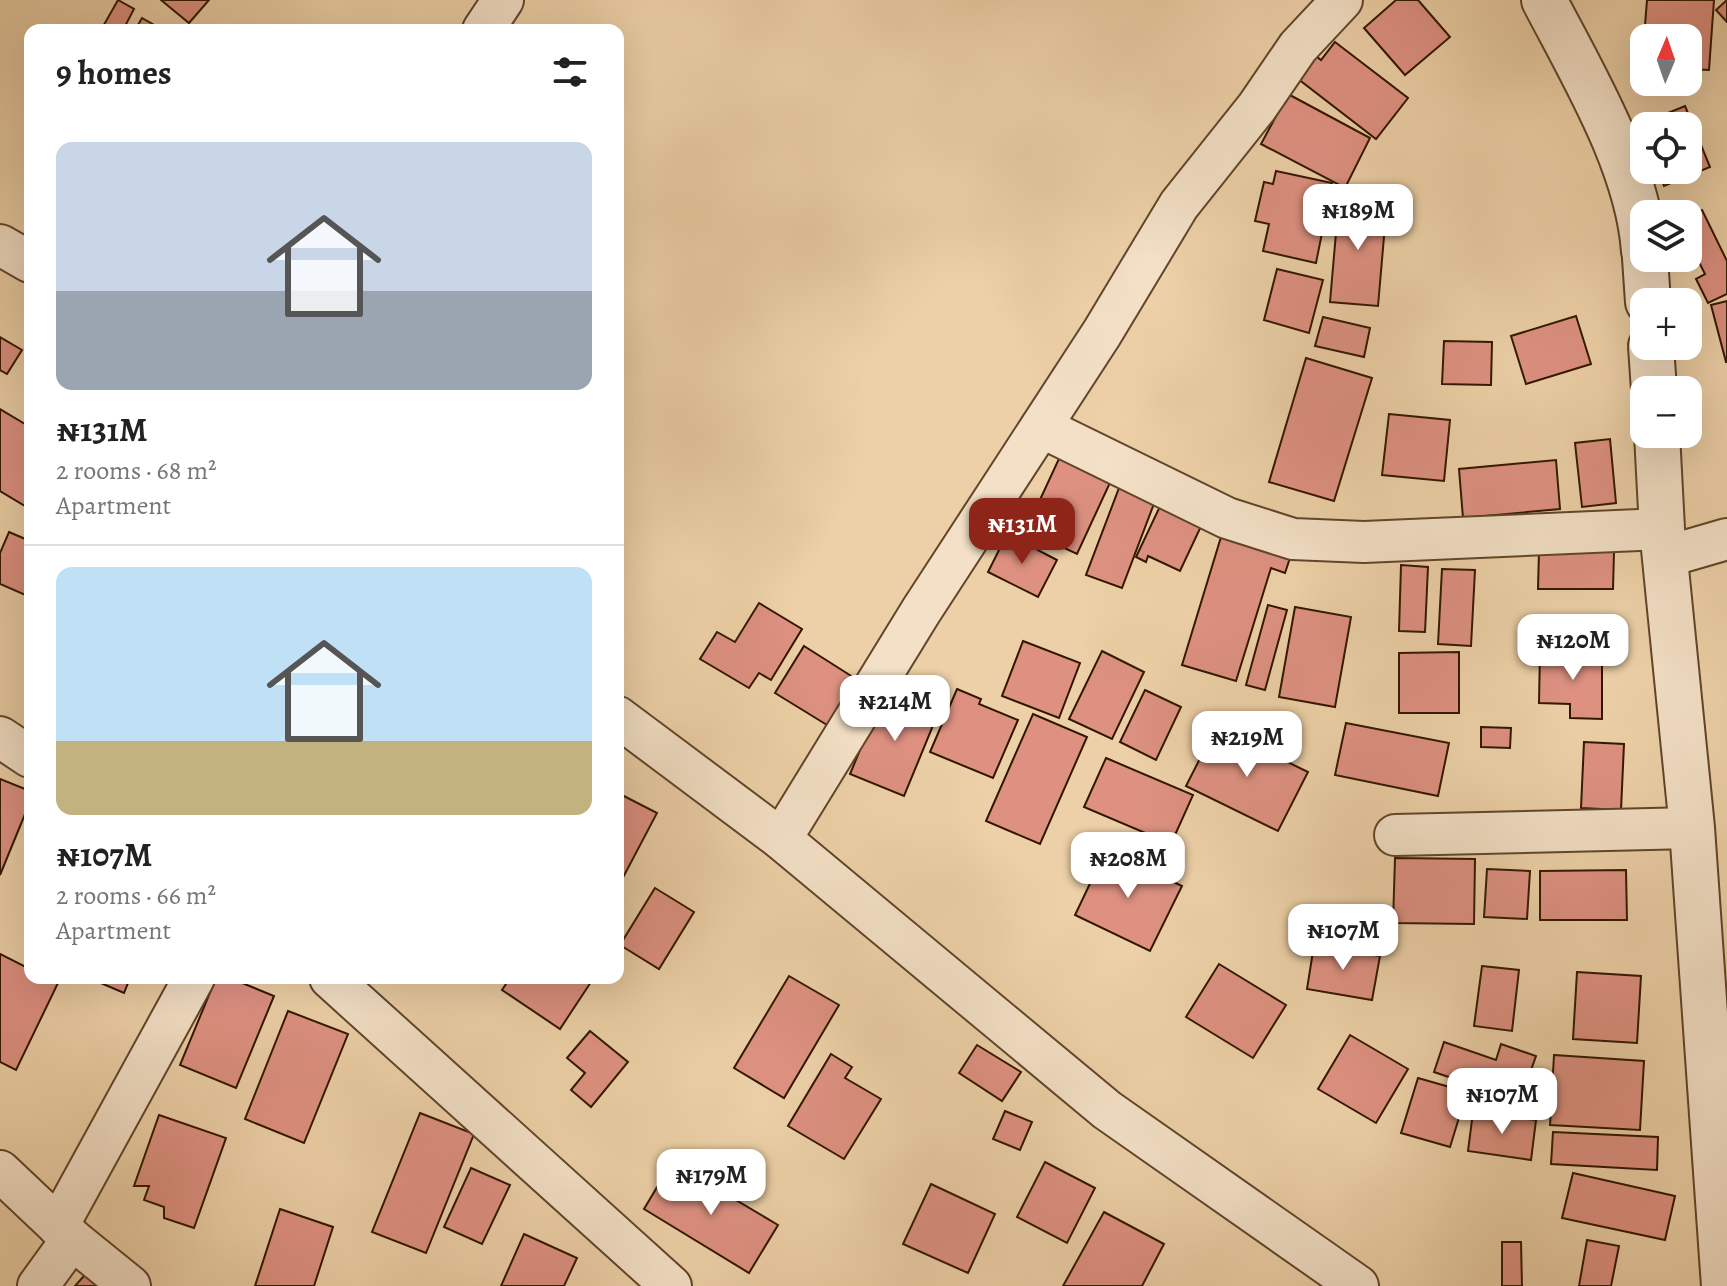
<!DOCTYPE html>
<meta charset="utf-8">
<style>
:root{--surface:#fff;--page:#f2f2f2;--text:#222;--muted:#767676;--line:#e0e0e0;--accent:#8f2418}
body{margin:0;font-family:Alegreya,serif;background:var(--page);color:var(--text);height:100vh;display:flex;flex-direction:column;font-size:30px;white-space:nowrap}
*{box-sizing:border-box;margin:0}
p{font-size:26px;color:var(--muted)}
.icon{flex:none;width:44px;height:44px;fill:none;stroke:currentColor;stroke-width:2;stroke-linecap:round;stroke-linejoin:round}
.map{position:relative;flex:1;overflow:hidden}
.drawer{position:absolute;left:24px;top:24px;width:600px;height:960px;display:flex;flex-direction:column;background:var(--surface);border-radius:16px;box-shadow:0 8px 32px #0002}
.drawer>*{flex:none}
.needle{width:52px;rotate:2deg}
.controls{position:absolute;left:1630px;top:24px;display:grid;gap:16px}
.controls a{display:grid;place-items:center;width:72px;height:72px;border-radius:16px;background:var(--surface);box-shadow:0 8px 32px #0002;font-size:40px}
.price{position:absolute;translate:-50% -68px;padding:0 18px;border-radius:16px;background:#fff;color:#222;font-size:26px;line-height:52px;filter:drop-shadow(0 2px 4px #0008)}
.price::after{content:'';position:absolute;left:50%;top:48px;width:24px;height:18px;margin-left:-12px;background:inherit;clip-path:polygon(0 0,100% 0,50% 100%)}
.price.on{background:var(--accent);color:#fff}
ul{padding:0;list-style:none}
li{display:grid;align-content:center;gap:16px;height:424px;padding:0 32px}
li+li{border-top:2px solid var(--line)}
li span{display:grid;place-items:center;height:248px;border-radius:16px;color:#555}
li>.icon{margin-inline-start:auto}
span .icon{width:144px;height:144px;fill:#fffc;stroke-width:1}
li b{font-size:34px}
h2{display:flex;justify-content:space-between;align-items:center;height:96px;padding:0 32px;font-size:34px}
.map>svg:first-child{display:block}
.building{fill:#de9181;stroke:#321700;stroke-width:2}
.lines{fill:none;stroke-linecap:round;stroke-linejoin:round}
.minor-casing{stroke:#61452a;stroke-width:44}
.tertiary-casing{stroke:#61452a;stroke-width:48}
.minor{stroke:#f3e0c6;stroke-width:40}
.tertiary{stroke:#f3e0c6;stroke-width:44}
</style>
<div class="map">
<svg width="1727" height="1286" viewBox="0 0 1727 1286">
<rect width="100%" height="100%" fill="#edd0a7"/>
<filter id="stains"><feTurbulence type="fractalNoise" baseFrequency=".0025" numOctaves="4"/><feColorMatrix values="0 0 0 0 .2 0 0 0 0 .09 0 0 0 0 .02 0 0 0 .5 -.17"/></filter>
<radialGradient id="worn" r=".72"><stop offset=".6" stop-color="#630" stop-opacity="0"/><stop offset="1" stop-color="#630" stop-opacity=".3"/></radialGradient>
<g class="building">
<polygon points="118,0 134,9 123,30 101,30"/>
<polygon points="161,0 209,0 189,23"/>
<polygon points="1396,0 1418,0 1450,37 1405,75 1364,28"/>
<polygon points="1647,0 1714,0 1709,70 1688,69 1688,38 1644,38"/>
<polygon points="1727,0 1727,22 1716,10"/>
<polygon points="142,18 163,30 135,30"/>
<polygon points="1335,42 1408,98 1376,139 1293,75 1311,52 1321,60"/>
<polygon points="1288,94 1370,138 1345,188 1261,144"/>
<polygon points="1685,106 1710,167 1664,186 1658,170 1688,170 1688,126 1650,126 1648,121"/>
<polygon points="1276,171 1332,183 1316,263 1263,251 1269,224 1255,221 1264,182 1273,184"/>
<polygon points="1339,198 1387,202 1378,306 1330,302"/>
<polygon points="1702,210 1727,261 1727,294 1708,303 1696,279 1705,274 1698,260 1685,266 1681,258 1688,258 1688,217"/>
<polygon points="1277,269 1323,280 1309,333 1264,320"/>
<polygon points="1727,301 1727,362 1726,362 1711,305"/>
<polygon points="1576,316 1591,364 1526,384 1511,336"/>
<polygon points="1323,317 1370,328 1364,357 1315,346"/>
<polygon points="0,337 22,350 7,374 0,370"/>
<polygon points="1444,341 1492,342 1491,385 1442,384"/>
<polygon points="1306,358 1372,378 1334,501 1269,482"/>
<polygon points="0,409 30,427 30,509 0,491"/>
<polygon points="1389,414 1450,420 1444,481 1382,475"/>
<polygon points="1610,439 1616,503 1582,507 1575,443"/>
<polygon points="1063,450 1114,474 1077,554 1026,530"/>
<polygon points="1556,460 1560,509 1463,518 1459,469"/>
<polygon points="1119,488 1155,501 1122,588 1086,575"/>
<polygon points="1163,500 1204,520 1180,571 1148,556 1146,562 1136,557"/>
<polygon points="9,532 30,541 30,597 0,584 0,553"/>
<polygon points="1007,534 1057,560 1038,597 988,572"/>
<polygon points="1221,537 1290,558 1285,573 1271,568 1236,681 1182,665"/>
<polygon points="1539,551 1614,552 1613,589 1538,589"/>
<polygon points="1401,565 1428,567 1425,632 1399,631"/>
<polygon points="1442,569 1475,570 1471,646 1438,644"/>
<polygon points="759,603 802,629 771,680 759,673 749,688 700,659 717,632 735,642"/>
<polygon points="1268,605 1287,610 1265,690 1246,685"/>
<polygon points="1295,607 1351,617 1335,707 1279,697"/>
<polygon points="1023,641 1080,663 1059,718 1002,696"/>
<polygon points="804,646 856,679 827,725 775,693"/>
<polygon points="1102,651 1144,672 1112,739 1069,719"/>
<polygon points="1540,651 1602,651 1602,719 1570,718 1570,704 1539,703"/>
<polygon points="1459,652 1459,713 1399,713 1399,653"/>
<polygon points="957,689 981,699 979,704 1018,720 993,778 930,752"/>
<polygon points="885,690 939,711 904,796 850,774"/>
<polygon points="1145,690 1181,707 1156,760 1120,742"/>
<polygon points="1033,714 1087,737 1040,844 986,821"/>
<polygon points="1346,723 1449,743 1438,796 1335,775"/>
<polygon points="1216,727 1308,772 1278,831 1186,786"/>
<polygon points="1481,727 1511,728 1510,748 1481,747"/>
<polygon points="1584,742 1624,744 1621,810 1581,808"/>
<polygon points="1106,758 1193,795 1171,844 1084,807"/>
<polygon points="0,779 30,791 30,802 0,875"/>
<polygon points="618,793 657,813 618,887"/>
<polygon points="1106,850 1182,886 1150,951 1075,915"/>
<polygon points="1395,858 1475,859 1474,924 1393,923"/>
<polygon points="1487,869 1530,871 1527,919 1484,917"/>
<polygon points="1626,870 1627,920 1540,920 1540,871"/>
<polygon points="655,888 694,912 659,969 620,945"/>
<polygon points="1314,945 1380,956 1372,1000 1307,989"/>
<polygon points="0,954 30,969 30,978 49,978 58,983 16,1070 0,1062"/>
<polygon points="1219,964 1286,1005 1253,1058 1186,1017"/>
<polygon points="1482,966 1519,970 1512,1031 1474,1026"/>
<polygon points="1577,972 1641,976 1637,1043 1573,1039"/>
<polygon points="789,976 839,1005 784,1098 734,1068"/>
<polygon points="89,978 130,978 124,993"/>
<polygon points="216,978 230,978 274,996 236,1088 180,1065"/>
<polygon points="510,978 591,978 593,979 560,1029 502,990"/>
<polygon points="288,1011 348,1034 304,1143 245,1119"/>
<polygon points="590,1031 628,1062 591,1107 571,1090 585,1073 567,1058"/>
<polygon points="1350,1035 1408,1069 1376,1123 1318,1089"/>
<polygon points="1444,1042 1496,1060 1501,1044 1536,1056 1520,1101 1434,1072"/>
<polygon points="977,1045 1021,1072 1002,1101 959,1073"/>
<polygon points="831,1054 852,1067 845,1078 881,1099 844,1159 788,1126"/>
<polygon points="1554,1055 1644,1061 1640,1130 1550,1125"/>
<polygon points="1418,1078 1467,1092 1450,1147 1401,1133"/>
<polygon points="1005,1111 1032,1122 1020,1150 993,1139"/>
<polygon points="1473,1112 1536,1120 1531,1160 1468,1151"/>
<polygon points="420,1113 474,1134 426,1253 372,1232"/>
<polygon points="159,1115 226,1138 194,1228 164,1218 164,1207 144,1200 149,1186 134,1186"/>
<polygon points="1553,1132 1658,1137 1657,1170 1551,1164"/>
<polygon points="672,1162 778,1225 749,1273 644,1209"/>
<polygon points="1045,1162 1095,1188 1067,1243 1017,1217"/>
<polygon points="471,1168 510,1185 482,1244 444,1227"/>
<polygon points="1573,1173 1675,1196 1665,1240 1562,1218"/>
<polygon points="931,1184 995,1214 968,1273 903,1244"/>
<polygon points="280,1209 333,1227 314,1286 255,1286"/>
<polygon points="1104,1212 1164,1244 1142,1286 1063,1286"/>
<polygon points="524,1234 577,1258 564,1286 501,1286"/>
<polygon points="1587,1240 1619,1246 1611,1286 1579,1286"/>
<polygon points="1502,1242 1521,1242 1522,1286 1502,1286"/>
<polygon points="91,1268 113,1286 75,1286"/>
</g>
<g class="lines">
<g class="minor-casing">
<g id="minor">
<polyline points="483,30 503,0"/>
<polyline points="0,245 30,262"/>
<polyline points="1041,427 1227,518 1293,539 1364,542 1662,529"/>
<polyline points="1665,557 1727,539"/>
<polyline points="618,717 781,839 1107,1110 1358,1286"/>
<polyline points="0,737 30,757"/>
<polyline points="1395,835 1692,828"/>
<polyline points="781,839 921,611 1102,333 1179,205 1257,107 1298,47 1342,0"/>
<polyline points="330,978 671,1286"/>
<polyline points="0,1171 72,1239 130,1286"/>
<polyline points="58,1226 194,978"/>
<polyline points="38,1286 72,1239"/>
</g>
</g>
<g class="tertiary-casing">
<g id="tertiary">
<path d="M1544,0c39,75 94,166 100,251"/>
<polyline points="1645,258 1648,302"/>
<polyline points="1651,346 1654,390"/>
<polyline points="1657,434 1662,529 1692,828 1724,1286"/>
</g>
</g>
<use href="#minor" class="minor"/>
<use href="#tertiary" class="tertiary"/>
</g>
<rect width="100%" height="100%" filter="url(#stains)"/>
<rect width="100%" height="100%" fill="url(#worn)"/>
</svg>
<div class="controls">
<a><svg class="needle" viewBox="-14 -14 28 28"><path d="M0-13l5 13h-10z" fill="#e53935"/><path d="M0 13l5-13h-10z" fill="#767676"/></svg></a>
<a><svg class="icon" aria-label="locate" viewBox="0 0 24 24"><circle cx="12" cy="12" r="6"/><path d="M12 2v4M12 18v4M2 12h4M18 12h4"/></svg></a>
<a><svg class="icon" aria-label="layers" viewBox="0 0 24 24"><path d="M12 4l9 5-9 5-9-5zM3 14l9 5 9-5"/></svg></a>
<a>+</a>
<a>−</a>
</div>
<b class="price" style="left:1358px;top:252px">₦189M</b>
<b class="price on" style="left:1022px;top:566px">₦131M</b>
<b class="price" style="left:1573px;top:682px">₦120M</b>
<b class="price" style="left:895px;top:743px">₦214M</b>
<b class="price" style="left:1247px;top:779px">₦219M</b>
<b class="price" style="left:1128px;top:900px">₦208M</b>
<b class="price" style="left:1343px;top:972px">₦107M</b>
<b class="price" style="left:1502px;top:1136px">₦107M</b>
<b class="price" style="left:711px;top:1217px">₦179M</b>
<section class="drawer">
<h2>9 homes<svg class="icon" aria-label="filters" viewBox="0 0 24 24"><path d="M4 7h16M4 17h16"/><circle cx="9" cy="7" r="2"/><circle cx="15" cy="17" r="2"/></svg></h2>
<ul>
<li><span style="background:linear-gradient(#c9d6e8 60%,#9aa5b1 0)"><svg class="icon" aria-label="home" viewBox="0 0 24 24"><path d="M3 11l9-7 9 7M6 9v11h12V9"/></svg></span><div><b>₦131M</b><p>2 rooms · 68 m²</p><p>Apartment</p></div></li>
<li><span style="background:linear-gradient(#bfe0f5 70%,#c2b280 0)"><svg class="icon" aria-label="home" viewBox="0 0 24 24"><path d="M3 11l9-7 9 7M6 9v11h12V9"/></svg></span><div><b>₦107M</b><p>2 rooms · 66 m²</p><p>Apartment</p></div></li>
</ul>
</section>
</div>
